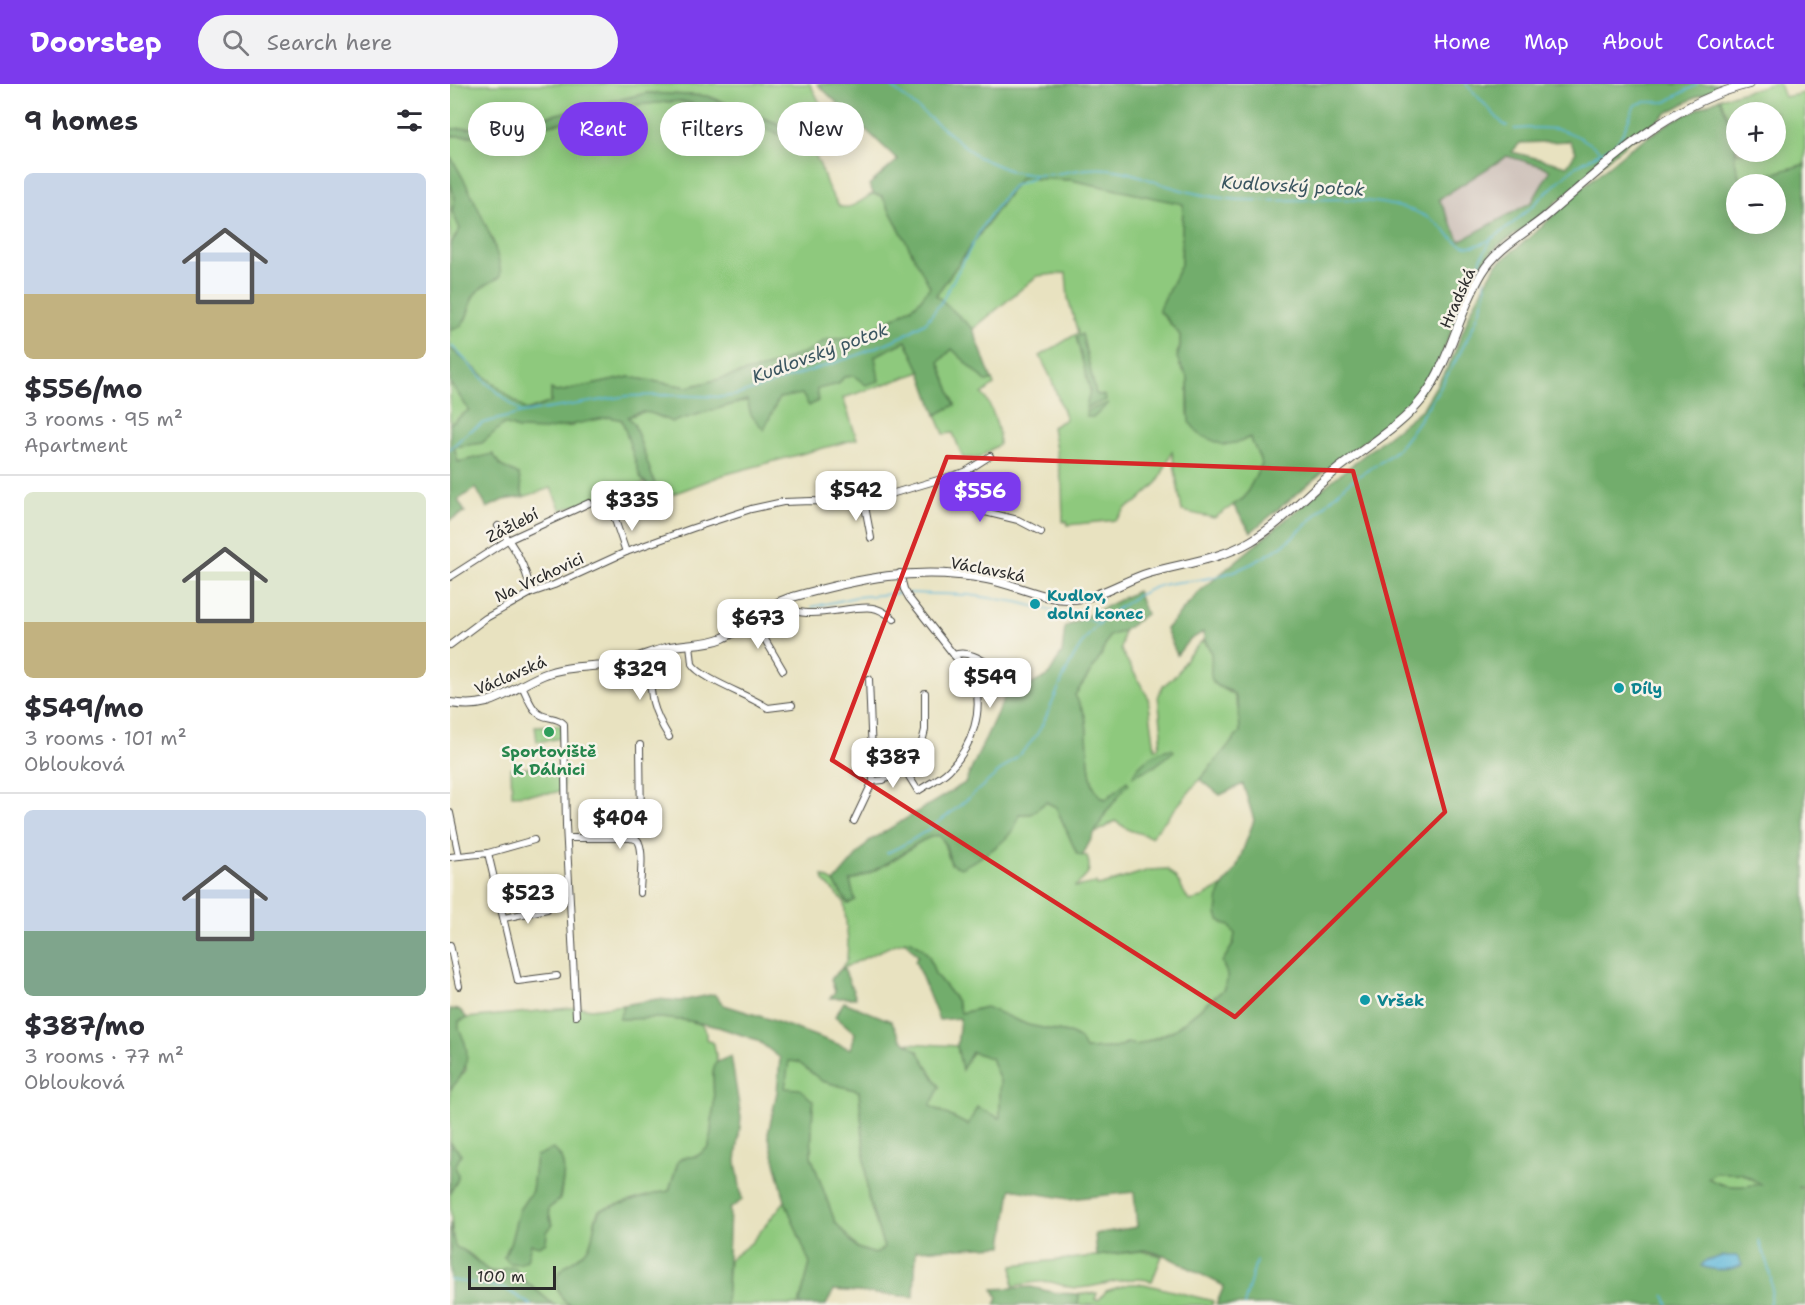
<!DOCTYPE html>
<meta charset="utf-8">
<style>
:root{--surface:#fff;--page:#f2f2f3;--text:#2b2b33;--muted:#7c7c81;--line:#e1e1e2;--accent:#7c3aed}
body{margin:0;font-family:"Shantell Sans",sans-serif;background:var(--page);color:var(--text);height:100vh;display:flex;flex-direction:column;font-size:22px;white-space:nowrap}
*{box-sizing:border-box;margin:0}
p{font-size:20px;color:var(--muted)}
.icon{flex:none;width:33px;height:33px;fill:none;stroke:currentColor;stroke-width:2;stroke-linecap:round;stroke-linejoin:round}
.map{position:relative;flex:1;overflow:hidden}
.panel{display:flex;flex-direction:column;background:var(--surface);width:450px}
.panel>*{flex:none}
.top-card{position:absolute;left:18px;top:18px;width:570px;height:54px;display:flex;gap:12px}
.fabs{position:absolute;left:1276px;top:18px;display:grid;gap:12px}
.fabs a{display:grid;place-items:center;width:60px;height:60px;border-radius:50%;background:var(--surface);box-shadow:0 3px 15px #0003;font-size:30px}
.scale{position:absolute;left:18px;bottom:15px;width:88px;box-sizing:border-box;padding-left:6px;border:3px solid #2b2b2b;border-top:0;font-size:16px;line-height:21px;white-space:nowrap;color:#2b2b2b;-webkit-text-stroke:4px #f7f3e8;paint-order:stroke}
.price{position:absolute;translate:-50% -51px;padding:0 14px;border-radius:12px;background:#fff;color:#222;font-size:20px;line-height:39px;filter:drop-shadow(0 2px 3px #0008)}
.price::after{content:'';position:absolute;left:50%;top:36px;width:18px;height:14px;margin-left:-9px;background:inherit;clip-path:polygon(0 0,100% 0,50% 100%)}
.price.selected{background:var(--accent);color:#fff}
ul{padding:0;list-style:none}
li{display:grid;align-content:center;gap:12px;height:318px;padding:0 24px}
li+li{border-top:2px solid var(--line)}
li span{display:grid;place-items:center;height:186px;border-radius:9px;color:#555}
li>.icon{margin-inline-start:auto}
span .icon{width:108px;height:108px;fill:#fffc;stroke-width:1}
li b{font-size:26px}
h2{display:flex;justify-content:space-between;align-items:center;height:72px;padding:0 24px;font-size:26px}
.chip{padding:0 21px;border-radius:27px;background:var(--surface);box-shadow:0 3px 15px #0003;font-size:21px;line-height:54px}
.chip.selected{background:var(--accent);color:#fff}
header{display:flex;align-items:center;gap:36px;box-sizing:border-box;height:84px;padding:0 30px;background:var(--accent);color:#fff}
header strong{font-size:28px}
nav{display:flex;gap:33px;margin-inline-start:auto;font-size:21px}
.search{width:420px;height:54px;background:var(--page);display:flex;align-items:center;gap:15px;box-sizing:border-box;padding:0 21px;border-radius:33px;color:var(--muted);font-size:22px}
main{display:flex;flex:1;min-height:0}
.map>svg:first-child{display:block}
.industrial{fill:#cec1ba}
.green{fill:#8ec97d;stroke:#5c7a54;stroke-width:1.5;fill-rule:evenodd}
.forest{fill:#72ad6c;stroke:#4e6c4c;stroke-width:1.5;fill-rule:evenodd}
.water{fill:#5db7da;stroke:#447182;stroke-width:1.5}
.lines{fill:none;stroke-linecap:round;stroke-linejoin:round}
.stream{stroke:#5db7da;stroke-width:1.5}
.minor-casing{stroke:#474641;stroke-width:8}
.tertiary-casing{stroke:#474641;stroke-width:10}
.minor{stroke:#fff;stroke-width:6}
.tertiary{stroke:#fff;stroke-width:8}
.marked{fill:none;stroke:#d62828;stroke-width:4.5;stroke-linejoin:round}
.culture-dot{fill:#0f9aa8;stroke:#f7f3e8;stroke-width:2}
.leisure-dot{fill:#2e9e5b;stroke:#f7f3e8;stroke-width:2}
.labels{text-anchor:middle;stroke-width:5;stroke-linejoin:round;paint-order:stroke}
.street-label{font-size:16px;fill:#2b2b2b;stroke:#f7f3e8}
.culture-label{font-size:16px;font-weight:bold;fill:#0d838f;stroke:#f7f3e8;text-anchor:start}
.leisure-label{font-size:16px;font-weight:bold;fill:#27864d;stroke:#f7f3e8}
.water-label{font-size:18px;font-style:italic;fill:#3a5560;stroke:#f7f3e8}
</style>
<header>
<strong>Doorstep</strong>
<div class="search"><svg class="icon" aria-label="search" viewBox="0 0 24 24"><circle cx="10" cy="10" r="6"/><path d="M15 15l6 6"/></svg>Search here</div>
<nav><a>Home</a><a>Map</a><a>About</a><a>Contact</a></nav>
</header>
<main>
<section class="panel">
<h2>9 homes<svg class="icon" aria-label="filters" viewBox="0 0 24 24"><path d="M4 7h16M4 17h16"/><circle cx="9" cy="7" r="2"/><circle cx="15" cy="17" r="2"/></svg></h2>
<ul>
<li><span style="background:linear-gradient(#c9d6e8 65%,#c2b280 0)"><svg class="icon" aria-label="home" viewBox="0 0 24 24"><path d="M3 11l9-7 9 7M6 9v11h12V9"/></svg></span><div><b>$556/mo</b><p>3 rooms · 95 m²</p><p>Apartment</p></div></li>
<li><span style="background:linear-gradient(#dfe7d0 70%,#c2b280 0)"><svg class="icon" aria-label="home" viewBox="0 0 24 24"><path d="M3 11l9-7 9 7M6 9v11h12V9"/></svg></span><div><b>$549/mo</b><p>3 rooms · 101 m²</p><p>Oblouková</p></div></li>
<li><span style="background:linear-gradient(#c9d6e8 65%,#7fa58c 0)"><svg class="icon" aria-label="home" viewBox="0 0 24 24"><path d="M3 11l9-7 9 7M6 9v11h12V9"/></svg></span><div><b>$387/mo</b><p>3 rooms · 77 m²</p><p>Oblouková</p></div></li>
</ul>
</section>
<div class="map">
<svg width="1355" height="1221" viewBox="0 0 1355 1221">
<rect width="100%" height="100%" fill="#f7f3e8"/>
<filter id="ink" filterUnits="userSpaceOnUse"><feTurbulence type="fractalNoise" baseFrequency=".0167" numOctaves="2"/><feDisplacementMap in="SourceGraphic" scale="12" xChannelSelector="R" yChannelSelector="G"/><feConvolveMatrix kernelMatrix="1 2 1 2 8 2 1 2 1" color-interpolation-filters="sRGB"/></filter>
<filter id="wash" filterUnits="userSpaceOnUse"><feTurbulence type="fractalNoise" baseFrequency=".008" numOctaves="4" result="noise"/><feDisplacementMap in="SourceGraphic" scale="24" xChannelSelector="R" yChannelSelector="G"/><feGaussianBlur stdDeviation="1.35" result="paint"/><feColorMatrix in="noise" values="0 0 0 0 0 0 0 0 0 0 0 0 0 0 0 0 0 1.4 0 .05"/><feComposite in="paint" operator="in"/></filter>
<g filter="url(#wash)">
<rect width="100%" height="100%" fill="#e8e2c0"/>
<polygon class="industrial" points="1058,72 1096,83 1100,87 1082,118 1010,157 988,115"/>
<g class="green">
<polygon points="0,0 360,0 380,38 365,58 354,50 258,12 197,9 86,35 64,42 0,45"/>
<path d="M1321,0h8l5,13 21,-4v71l-64,19 -6,-22 1,-21 -16,-42zM1287,28h39v40h-39z"/>
<path d="M224,17c15,0 28,11 41,9l84,32c21,14 20,21 28,43 3,7 8,14 12,21 11,5 23,-6 33,-12l10,2 49,91c-5,4 -7,10 -12,14 -6,8 -55,34 -65,36 -14,4 -28,-3 -39,11l-45,18 -82,21 -59,-10 -66,14 -7,1 -5,-3v13l-25,9 -76,-63v-18c19,-3 17,-19 23,-33 5,-9 18,-15 27,-20l-6,-34 -44,-87v-20l52,-1 94,-20 39,-10z"/>
<polygon points="570,94 621,96 733,120 731,181 709,227 730,251 730,263 727,269 730,283 736,289 738,295 738,330 790,358 800,353 812,380 794,414 764,434 732,427 722,368 708,398 687,418 676,424 666,436 618,441 617,437 613,438 612,401 602,343 616,335 600,292 590,272 628,249 618,214 616,189 587,192 523,245 486,211"/>
<polygon points="0,98 5,114 2,127 11,145 0,161"/>
<polygon points="456,257 471,288 393,314 407,355 273,391 210,415 184,340 178,333 196,327 222,338 298,316 301,331 329,314 388,300 394,293 404,292 425,272"/>
<path d="M502,265l35,33 5,-2 2,5 -12,9c9,8 19,39 17,50l-20,14h-16l-10,-25 -9,1 -8,-19 19,-10 -16,-43z"/>
<polygon points="0,298 19,326 0,340"/>
<polygon points="160,333 172,336 179,352 180,362 196,399 111,426 101,404 73,413 69,391 51,382 43,370 8,378 4,362 32,359 54,339 68,345 123,342 126,338"/>
<path d="M673,547l-2,19 27,47 7,52 3,-1 4,-15 -4,-38 5,-9 14,-12 10,-17 16,-17 8,11 2,32 21,12 5,16 1,21 -89,105 -22,-7 -14,-9 -21,13c9,-17 18,-32 30,-47l-18,12c-23,-6 -16,-65 -21,-83 -2,-7 -7,-14 -10,-21l25,-37 9,-22z"/>
<polygon points="109,641 111,643 112,654 87,658 85,642"/>
<polygon points="61,684 114,684 113,706 103,709 62,711"/>
<path d="M596,718l10,5 21,47 10,2c6,16 -1,22 -13,31l22,-4 1,3 5,-1 47,-15 18,-1 9,9 13,23 10,-2 24,-13 -5,21 5,16 7,3 5,8c-1,16 -10,17 -11,34l3,3 1,6 -5,13 -49,40 -37,15 -11,-2 -10,5 -32,1 -12,-15 -44,-9 -11,-5 -36,-12 -20,5 -5,-13 -21,-26 -6,-18 -6,-7 -13,-9 -17,5 -52,24 6,-9 1,-18 -4,-40 -20,-21 -1,-5 11,6 14,22 7,-4 -5,-19c18,-6 35,-16 51,-26 12,-8 23,-18 38,-20l3,3 9,26 68,-50h12z"/>
<path d="M174,921l-4,14 41,-1 29,3 12,4 4,8v6l8,5 3,17 -2,3 -2,9 1,32 -5,42 -12,9 -14,2 -5,3 -8,30 -12,2 -59,17c-6,10 -4,24 -10,36 -9,17 -42,22 -30,47 3,6 5,10 12,12h-17l-31,-26 -9,-12c-35,13 -27,-5 -51,-17 -3,-1 -6,-2 -9,-4 -2,-16 -4,-36 -4,-53 3,-13 13,-9 5,-26l6,-13 -11,-12v-52l16,-20 -1,-27 -7,-11 1,-11 8,-3 113,-11 11,2zM110,1071c7,13 2,31 0,45l-12,9 4,16 -5,7 -1,10 -15,1 -4,10 -23,4 7,-16 8,-31 13,-19 4,-35z"/>
<polygon points="457,959 507,962 512,985 522,968 541,974 550,997 550,1034 518,1041 480,1022 490,1003"/>
<polygon points="338,976 348,978 372,997 409,1007 418,1113 434,1164 425,1170 407,1164 385,1138 361,1072 363,1017 335,1004"/>
<path d="M1265,1089h26l21,11c-20,3 -37,5 -55,-6z"/>
<polygon points="335,1117 360,1180 349,1221 276,1221 279,1176 301,1159"/>
<path d="M692,1167l20,5 -10,25c-25,-7 -49,6 -74,7 -10,0 -18,-4 -27,-6 -11,-2 -27,3 -38,4v-21z"/>
<polygon points="679,1200 694,1200 763,1217 762,1221 628,1221 629,1210 647,1209 645,1216 649,1216 656,1207"/>
</g>
<g class="forest">
<path d="M367,0h912l-31,12 -29,16 -42,31 -99,83 -29,19 -23,25 -35,87 -18,34 -19,21 -80,59 -73,61 -18,-27 11,-7 18,-34 -12,-27 -10,5 -17,3 -23,-10 -11,-13 -1,-43 -11,-21 3,-11v-12l-21,-25 22,-45 2,-61 -112,-24 -51,-2 -84,117 37,34 19,51 -5,2 -35,-33 -13,13 16,43 -19,10 -15,-43 -15,-31 -31,15 4,25 -13,4 -12,-9 -10,1 -6,7 -21,5 1,12 -9,5 -7,-12 -23,4 -15,32 -13,-15 -4,-15 -75,22c-15,-7 -28,-15 -44,-5l6,7 26,75 -9,3 -5,-19 -5,-4 -19,-59 -12,-3 -65,13 -27,-1 -14,-5 -22,19 -28,4 4,15 35,-8 8,12 18,9 4,22 -20,3 -16,8 -11,-20 -18,12 7,12 -15,8v-96l19,-14 -19,-28v-34l77,63 24,-9v-13l5,3 7,-1 66,-14 59,10 82,-21 45,-18c11,-14 25,-7 39,-11 10,-2 59,-28 65,-36 4,-4 7,-10 11,-14l-48,-91 -8,-2 -5,-9 29,-25zM1120,57l6,11 -9,14 -55,-14 8,-9zM1057,72l38,11 5,4 -18,31 -72,39 -21,-42z"/>
<polygon points="197,9 257,12 354,50 365,58 360,65 349,58 266,26 257,27 244,20 231,17 185,21 146,31 52,51 0,52 0,45 62,42 62,40 64,42 86,35"/>
<path d="M1270,14l16,42 -1,21 6,22 64,-19v1022l-7,1 7,2v116h-589l8,-19 -60,-31 -19,-5 -48,6 -2,-22 42,-7 -3,-35 -65,7 -58,-10 -8,57 -87,4 -2,47 -80,-7 -8,15h-27l11,-41 -25,-63 -17,-67 9,-42 3,-34 -23,-18 -39,-13 -28,-6 -29,-3 -42,1 5,-14 33,-6 24,2 33,-7 10,11 45,14 82,30 4,-16 -20,-17 9,-14 47,19 10,18 17,12 22,36 -10,19 38,19 9,-18 23,11v-37l-9,-23 -19,-6 -10,18 -5,-24 3,-28 -21,2 -24,-60 3,-4 -13,-15 5,-1 13,9 6,7 6,18 21,26 5,13 25,-6 42,18 44,9 8,5 5,10 31,-1 12,-5 9,2 22,-8 15,-7 49,-40c7,-11 4,-17 -1,-28l11,-17 2,-11 -5,-8 -11,-6 -2,-6 2,-19 4,-9 13,-17 18,-49 -11,-36 -23,11 -20,-16 40,-47c-1,-12 1,-35 -10,-41 -6,-3 -13,-3 -17,-9 -5,-8 0,-20 -2,-28 -1,-9 -8,-12 -8,-22l-15,9 -11,14 -11,-26 33,-37 135,-113 89,-71 28,-47 21,-53 24,-43 40,-33 42,-41 51,-42 43,-28zM1287,100h39v40h-39zM339,977l9,1 24,19 37,10 9,106 16,51 -9,6 -18,-6 -22,-26 -24,-66 2,-55 -13,-12 -15,-1zM1265,1089h26l20,11c-20,3 -36,5 -53,-6z"/>
<path d="M0,72c13,20 55,100 50,121 -9,5 -22,11 -27,20 -6,14 -4,30 -23,33v-85l10,-16 -8,-18 3,-13 -5,-16z"/>
<polygon points="632,250 646,310 655,312 656,316 636,324 640,306 626,253"/>
<polygon points="659,319 644,333 637,333 636,327"/>
<path d="M687,507l9,23 -23,17 -14,5 -9,22 -25,37c3,7 8,14 10,21 5,17 -2,78 21,83l21,-18 2,3c-10,8 -14,20 -22,26l-25,46 -5,-2 -21,-47 -10,-5 -15,12h-12c-2,25 -39,44 -58,54l-10,-4 -6,-21 -6,-8c-16,2 -29,14 -42,22 -14,9 -31,19 -47,24l5,19 -7,4 -14,-22 35,-41 96,-58 39,-85 44,-22 14,-23 3,-26z"/>
<path d="M722,665l2,2 -19,15 -22,10c5,-14 25,-26 39,-27z"/>
<polygon points="391,885 394,885 406,914 380,914 385,908 381,895"/>
<path d="M0,925l10,1 7,8 -8,3c-1,12 3,12 6,22 6,20 -3,33 -15,47z"/>
<path d="M281,972l10,62 -5,43 6,39 -12,9 -4,96h-57l-1,-3 -24,3h-73c-7,-3 -9,-5 -12,-13 -12,-26 21,-29 30,-46 6,-12 4,-26 11,-36l58,-17 11,-2 9,-29 4,-4 15,-2 12,-9 5,-42 -1,-32 2,-10z"/>
<path d="M0,1058l11,12 -6,13c6,11 2,15 -5,25z"/>
<path d="M103,1065c17,11 9,34 6,51l-11,9 4,16 -5,7 -1,10 -7,4 -8,-2 -4,16 -8,4 -10,-1 -5,-6 7,-16 8,-31 13,-19 4,-35z"/>
<polygon points="0,1139 5,1163 13,1166 40,1188 52,1188 55,1184 64,1183 73,1195 104,1221 0,1221"/>
<polygon points="581,1203 606,1209 629,1210 628,1221 545,1221 548,1214 543,1205"/>
</g>
<path class="water" d="M1273,1172h14l5,9c-13,6 -27,6 -41,1l4,-5z"/>
<g class="lines">
<g class="stream">
<polyline points="438,0 528,73 563,88 585,91"/>
<polyline points="1016,0 1053,40 1057,42"/>
<path d="M1064,45c36,-3 57,-2 86,22"/>
<polyline points="1030,185 1031,174 1041,156"/>
<polyline points="2,262 37,299 72,329"/>
<path d="M0,365l17,-16 16,-10 39,-10 105,-17 41,-1 54,2 15,-2 121,-40 45,-19 23,-14 16,-21 41,-76 22,-30 8,-9 18,-7 4,-4c24,1 48,-9 72,-6 21,1 41,11 61,17 19,6 42,11 62,13 48,5 97,-4 145,3 19,3 44,8 60,20 12,8 20,25 36,24 29,-1 79,-60 103,-78 10,-8 37,-20 43,-26 7,-8 13,-27 18,-37l9,-3h22l32,-18"/>
<polyline points="458,509 519,511 567,518 650,539"/>
<polyline points="362,523 406,513 453,509"/>
<path d="M437,769c40,-18 73,-47 106,-76 17,-14 36,-28 47,-48 19,-36 29,-78 60,-106 13,-12 36,-28 53,-35 14,-6 29,-6 44,-8 25,-3 51,-13 72,-26 31,-18 51,-46 77,-69 16,-13 38,-22 52,-37 21,-23 98,-142 86,-170"/>
<path d="M1309,1157c7,21 18,42 10,64"/>
<polyline points="0,1196 54,1204 81,1221"/>
<polyline points="1214,1211 1218,1221"/>
<polyline points="794,1221 806,1177"/>
</g>
</g>
</g>
<g filter="url(#ink)">
<g class="lines">
<g class="minor-casing">
<g id="minor">
<polyline points="508,391 514,410 527,426 568,436 591,448"/>
<polyline points="414,417 421,454"/>
<polyline points="173,422 162,427 176,468"/>
<path d="M48,442c17,21 28,40 33,67"/>
<path d="M450,489l4,16 5,9 63,80c14,30 0,69 -23,92 -9,9 -21,14 -31,21l-13,-21"/>
<polyline points="0,493 56,457 139,419"/>
<path d="M331,517c17,25 68,3 92,7 8,1 15,7 21,11"/>
<polyline points="292,542 299,545 310,547 333,586"/>
<path d="M240,560l2,20c9,15 59,32 76,44l24,-3"/>
<polyline points="0,561 36,534 81,509 104,501 176,468 243,444 301,425 333,418 362,417 395,419 424,415 515,388 540,372"/>
<path d="M199,570c2,38 -1,49 20,83"/>
<path d="M504,571c14,-6 31,7 43,14"/>
<path d="M72,602c5,9 9,24 19,29 8,4 17,2 23,9l2,101 10,191"/>
<polyline points="455,686 472,658 475,646 475,609"/>
<polyline points="423,697 433,696 455,686"/>
<polyline points="0,729 9,772"/>
<polyline points="404,737 423,697 419,595"/>
<path d="M117,754h64c4,1 7,1 8,5 5,10 1,38 1,50"/>
<polyline points="181,754 189,747 191,741 190,661"/>
<polyline points="38,769 68,897 107,892"/>
<polyline points="0,773 38,769 84,756"/>
<polyline points="54,834 97,825"/>
<polyline points="0,861 9,902"/>
</g>
</g>
<g class="tertiary-casing">
<path id="tertiary" d="M0,619c45,7 55,-12 93,-28 21,-9 46,-8 68,-11 21,-3 39,-12 59,-17 18,-4 37,-2 53,-9 24,-11 41,-32 66,-40 68,-19 128,-33 198,-19 27,5 54,20 82,20 29,1 53,-18 80,-26 35,-10 70,-13 102,-32 31,-18 55,-47 83,-69 29,-24 66,-44 89,-74 28,-38 35,-85 59,-125 14,-24 42,-39 63,-56 63,-53 121,-113 204,-133"/>
</g>
<use href="#minor" class="minor"/>
<use href="#tertiary" class="tertiary"/>
</g>
</g>
<path class="marked" d="M497,373l406,14 92,341 -210,205 -403,-257z"/>
<g class="culture-dot">
<circle cx="585" cy="520" r="6"/>
<circle cx="1169" cy="604" r="6"/>
<circle cx="915" cy="916" r="6"/>
</g>
<circle class="leisure-dot" cx="99" cy="648" r="6"/>
<g class="labels">
<g class="street-label">
<text transform="translate(1007 214) rotate(-66)" y="6">Hradská</text>
<text transform="translate(62 441) rotate(-27)" y="6">Zážlebí</text>
<text transform="translate(538 485) rotate(11)" y="6">Václavská</text>
<text transform="translate(89 493) rotate(-25)" y="6">Na Vrchovici</text>
<text transform="translate(60 591) rotate(-23)" y="6">Václavská</text>
</g>
<g class="culture-label">
<text x="597" y="517">Kudlov,<tspan x="597" dy="18">dolní konec</tspan></text>
<text x="1181" y="610">Díly</text>
<text x="927" y="922">Vršek</text>
</g>
<g class="leisure-label">
<text x="99" y="673">Sportoviště<tspan x="99" dy="18">K Dálnici</tspan></text>
</g>
<g class="water-label">
<text transform="translate(843 102) rotate(3)" y="6">Kudlovský potok</text>
<text transform="translate(370 269) rotate(-20)" y="6">Kudlovský potok</text>
</g>
</g>
</svg>
<div class="fabs">
<a>+</a>
<a>−</a>
</div>
<div class="scale">100 m</div>
<b class="price" style="left:406px;top:438px">$542</b>
<b class="price selected" style="left:530px;top:439px">$556</b>
<b class="price" style="left:182px;top:448px">$335</b>
<b class="price" style="left:308px;top:566px">$673</b>
<b class="price" style="left:190px;top:617px">$329</b>
<b class="price" style="left:540px;top:625px">$549</b>
<b class="price" style="left:443px;top:705px">$387</b>
<b class="price" style="left:170px;top:766px">$404</b>
<b class="price" style="left:78px;top:841px">$523</b>
<div class="top-card">
<a class="chip">Buy</a>
<a class="chip selected">Rent</a>
<a class="chip">Filters</a>
<a class="chip">New</a>
</div>
</div>
</main>
